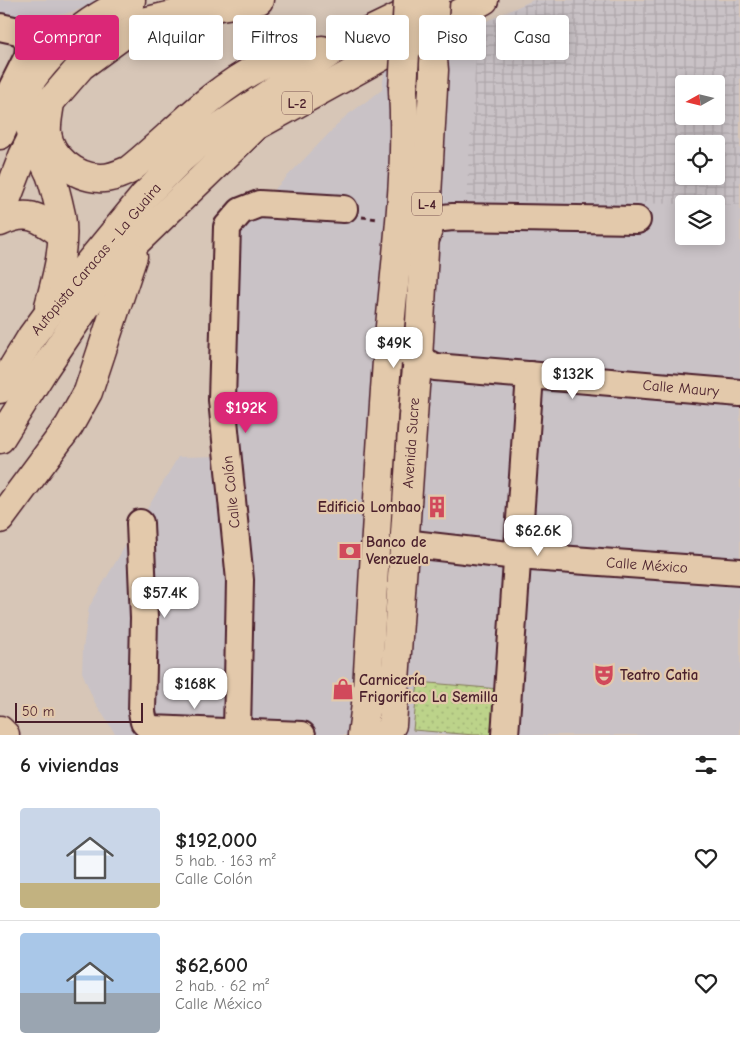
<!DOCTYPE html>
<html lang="es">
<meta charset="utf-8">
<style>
:root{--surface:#fff;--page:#f6f6f6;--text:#222;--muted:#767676;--line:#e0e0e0;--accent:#db2777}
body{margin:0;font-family:"Comic Neue",sans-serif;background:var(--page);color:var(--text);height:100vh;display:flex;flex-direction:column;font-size:19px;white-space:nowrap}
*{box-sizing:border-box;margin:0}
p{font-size:16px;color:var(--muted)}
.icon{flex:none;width:28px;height:28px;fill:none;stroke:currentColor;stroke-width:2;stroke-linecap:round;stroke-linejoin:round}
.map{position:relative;height:735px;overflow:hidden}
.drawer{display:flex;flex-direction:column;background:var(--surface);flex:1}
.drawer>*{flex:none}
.banner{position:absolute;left:15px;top:15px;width:710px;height:45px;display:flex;gap:10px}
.needle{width:32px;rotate:262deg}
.tools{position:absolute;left:675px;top:75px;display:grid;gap:10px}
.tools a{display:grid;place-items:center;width:50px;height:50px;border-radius:5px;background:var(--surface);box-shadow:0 2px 12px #0003;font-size:25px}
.scale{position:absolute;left:15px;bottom:12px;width:128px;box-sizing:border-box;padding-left:5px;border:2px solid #4a1f2b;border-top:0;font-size:14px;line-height:18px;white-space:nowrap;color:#4a1f2b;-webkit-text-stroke:4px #e3c9ab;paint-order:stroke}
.price{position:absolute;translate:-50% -42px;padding:0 11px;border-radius:10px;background:#fff;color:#222;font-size:16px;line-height:32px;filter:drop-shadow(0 1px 2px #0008)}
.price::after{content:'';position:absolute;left:50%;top:30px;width:15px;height:11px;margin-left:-8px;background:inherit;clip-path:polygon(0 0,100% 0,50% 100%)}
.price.selected{background:var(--accent);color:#fff}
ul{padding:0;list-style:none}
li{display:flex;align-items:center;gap:15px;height:125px;padding:0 20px}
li+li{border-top:1px solid var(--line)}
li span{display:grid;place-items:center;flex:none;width:140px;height:100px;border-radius:5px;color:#555}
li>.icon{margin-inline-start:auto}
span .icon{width:60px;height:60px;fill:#fffc;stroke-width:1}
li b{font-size:21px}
h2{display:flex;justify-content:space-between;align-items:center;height:60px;padding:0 20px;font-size:21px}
.pill{padding:0 18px;border-radius:5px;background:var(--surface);box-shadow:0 2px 12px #0003;font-size:18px;line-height:45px}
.pill.selected{background:var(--accent);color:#fff}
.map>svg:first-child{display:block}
.built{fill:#c9c2c6;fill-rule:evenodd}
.industrial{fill:url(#industrial-grid);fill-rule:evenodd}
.green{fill:url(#green-dots);stroke:#83795a}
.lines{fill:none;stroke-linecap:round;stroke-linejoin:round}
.minor-casing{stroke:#4a1f2b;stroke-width:30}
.major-casing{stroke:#4a1f2b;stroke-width:31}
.highway-casing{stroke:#4a1f2b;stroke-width:31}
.path{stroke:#4a1f2b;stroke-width:3;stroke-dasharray:5 4;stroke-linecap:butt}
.minor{stroke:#e3c9ab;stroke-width:26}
.major{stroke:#e3c9ab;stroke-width:28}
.highway{stroke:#e3c9ab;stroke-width:28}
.major-bridge-casing{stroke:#4a1f2b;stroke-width:31;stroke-linecap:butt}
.major-bridge{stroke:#e3c9ab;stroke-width:28}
.labels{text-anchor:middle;stroke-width:4.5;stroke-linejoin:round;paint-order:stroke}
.shield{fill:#e3c9ab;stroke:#785251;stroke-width:1}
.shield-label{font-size:14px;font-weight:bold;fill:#4a1f2b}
.street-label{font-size:15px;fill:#4a1f2b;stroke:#e3c9ab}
.poi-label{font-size:15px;font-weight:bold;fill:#4a1f2b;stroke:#e3c9ab;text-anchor:start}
</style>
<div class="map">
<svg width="740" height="735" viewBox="0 0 740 735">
<defs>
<pattern id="industrial-grid" width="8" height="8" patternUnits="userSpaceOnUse" patternTransform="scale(1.25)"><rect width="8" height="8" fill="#c9c2c6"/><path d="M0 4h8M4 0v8" fill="none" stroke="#aea6aa"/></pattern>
<pattern id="green-dots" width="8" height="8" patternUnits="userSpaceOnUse" patternTransform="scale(1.25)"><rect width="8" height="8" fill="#bcd38a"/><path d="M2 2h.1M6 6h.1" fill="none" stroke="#a3b577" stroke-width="1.8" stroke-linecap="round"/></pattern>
</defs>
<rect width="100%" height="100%" fill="#d7c6b7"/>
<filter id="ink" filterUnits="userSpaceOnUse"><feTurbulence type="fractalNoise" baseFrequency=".02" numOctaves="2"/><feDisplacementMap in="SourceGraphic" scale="10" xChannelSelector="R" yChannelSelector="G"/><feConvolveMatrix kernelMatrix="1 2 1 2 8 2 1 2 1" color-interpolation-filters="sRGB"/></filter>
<g filter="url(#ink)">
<g class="built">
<polygon points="0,0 112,0 64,14 0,21"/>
<path d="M533,0h207v735h-624l-22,-34 -12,-29 1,-24 6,-41 89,-150 42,-1 17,-228 109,-112 36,-26 3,-23zM684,84h32v32h-32zM684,144h32v32h-32zM684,204h32v32h-32z"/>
</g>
<path class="industrial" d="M535,0h205v205l-274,-5 12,-173zM684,84h32v32h-32zM684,144h32v32h-32z"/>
<polygon class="green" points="418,682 499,689 495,735 474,735 413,730"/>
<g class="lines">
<g class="minor-casing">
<g id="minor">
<polyline points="0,27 23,32 29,45 28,56 3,106"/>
<polyline points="426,238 433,219 453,217 637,220"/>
<polyline points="389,343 435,367 740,393"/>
<polyline points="140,523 144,618 142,712 144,722 151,729 302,735"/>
<polyline points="404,543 517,556 740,572"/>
<polyline points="237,732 240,580 222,400 227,227 241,211 259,204 344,209"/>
<polyline points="505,735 530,375"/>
</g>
</g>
<g class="major-casing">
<g id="major">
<path d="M0,135c26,-60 70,-110 131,-135"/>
<polyline points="0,216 23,156 50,102 81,66 126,33 147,21 189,11 259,0"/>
<path d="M362,735l4,-31c7,-109 12,-219 20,-328 6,-95 23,-190 17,-286"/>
<polyline points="385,735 392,725 415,387 418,359 434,70 432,49"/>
</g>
</g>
<g class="highway-casing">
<g id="highway">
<path d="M30,81c-1,17 -3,37 2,54 5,13 12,26 18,39 5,13 8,27 11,41 5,30 -4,61 -12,91"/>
<path d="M50,102c-1,10 -4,21 -3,31 3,24 28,44 52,45 11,1 21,-4 30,-8 43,-34 80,-78 130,-103 14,-8 46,-13 63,-17"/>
<path d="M0,222c29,-13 38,-5 62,12"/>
<polyline points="0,389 32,336 57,302 143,197 180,160 212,132 343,44 426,4"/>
<polyline points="0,439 44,369 96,292 136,242 256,126 484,0"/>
<polyline points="0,519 69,426 88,392 133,256"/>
<polyline points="0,730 5,735"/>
</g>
</g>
<polyline class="path" points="362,217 378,219"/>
<use href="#minor" class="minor"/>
<use href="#major" class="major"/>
<use href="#highway" class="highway"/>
<g class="major-bridge-casing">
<g id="major-bridge">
<polyline points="432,49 435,0"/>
<polyline points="403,90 408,0"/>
</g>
</g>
<use href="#major-bridge" class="major-bridge"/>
</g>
</g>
<defs>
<g id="building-bare" transform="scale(1.725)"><path d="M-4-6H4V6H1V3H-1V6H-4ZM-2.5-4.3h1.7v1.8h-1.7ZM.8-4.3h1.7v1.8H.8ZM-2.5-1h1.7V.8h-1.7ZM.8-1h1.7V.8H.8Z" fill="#d1495b" stroke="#e3c9ab" stroke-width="2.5" paint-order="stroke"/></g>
<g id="bank-bare" transform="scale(1.725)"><path d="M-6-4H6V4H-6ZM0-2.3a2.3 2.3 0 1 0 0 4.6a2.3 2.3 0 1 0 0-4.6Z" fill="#d1495b" stroke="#e3c9ab" stroke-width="2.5" paint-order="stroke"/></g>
<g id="theatre-bare" transform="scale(1.725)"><path d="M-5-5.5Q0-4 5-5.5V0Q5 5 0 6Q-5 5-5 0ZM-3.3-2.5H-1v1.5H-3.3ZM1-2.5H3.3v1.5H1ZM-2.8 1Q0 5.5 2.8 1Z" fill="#d1495b" stroke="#e3c9ab" stroke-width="2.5" paint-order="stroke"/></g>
<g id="shop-bare" transform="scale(1.725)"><path d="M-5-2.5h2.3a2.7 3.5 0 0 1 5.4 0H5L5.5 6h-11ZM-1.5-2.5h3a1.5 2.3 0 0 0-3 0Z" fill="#d1495b" stroke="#e3c9ab" stroke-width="2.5" paint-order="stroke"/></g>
</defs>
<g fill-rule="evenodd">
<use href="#building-bare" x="437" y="507"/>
<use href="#bank-bare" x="350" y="551"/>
<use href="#theatre-bare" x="604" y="675"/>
<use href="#shop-bare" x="343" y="689"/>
</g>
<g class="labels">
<g class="shield">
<rect x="282" y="91.5" width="30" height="23" rx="4"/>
<rect x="412" y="192.5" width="30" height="23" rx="4"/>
</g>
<g class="shield-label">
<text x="297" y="108">L-2</text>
<text x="427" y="209">L-4</text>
</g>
<g class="street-label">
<text transform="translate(96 259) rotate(-50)" y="5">Autopista Caracas - La Guaira</text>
<text transform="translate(681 388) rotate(5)" y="5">Calle Maury</text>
<text transform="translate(411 443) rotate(-86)" y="5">Avenida Sucre</text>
<text transform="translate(231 492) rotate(-96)" y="5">Calle Colón</text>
<text transform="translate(647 565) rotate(4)" y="5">Calle México</text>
</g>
<g class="poi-label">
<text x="421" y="512" text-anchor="end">Edificio Lombao</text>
<text x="366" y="547">Banco de<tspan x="366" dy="17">Venezuela</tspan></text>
<text x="620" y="680">Teatro Catia</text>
<text x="359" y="685">Carnicería<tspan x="359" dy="17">Frigorifico La Semilla</tspan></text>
</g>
</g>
</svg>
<div class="tools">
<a><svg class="needle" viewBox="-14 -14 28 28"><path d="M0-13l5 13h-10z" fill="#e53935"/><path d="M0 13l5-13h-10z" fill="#767676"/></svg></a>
<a><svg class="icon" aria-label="locate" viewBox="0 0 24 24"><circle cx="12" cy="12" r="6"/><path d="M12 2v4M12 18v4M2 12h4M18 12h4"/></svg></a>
<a><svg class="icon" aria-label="layers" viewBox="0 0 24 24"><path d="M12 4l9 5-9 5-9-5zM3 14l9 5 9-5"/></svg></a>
</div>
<div class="scale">50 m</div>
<b class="price" style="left:394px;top:369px">$49K</b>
<b class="price" style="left:573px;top:400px">$132K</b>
<b class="price selected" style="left:246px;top:434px">$192K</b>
<b class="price" style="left:538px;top:557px">$62.6K</b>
<b class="price" style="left:165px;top:619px">$57.4K</b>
<b class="price" style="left:195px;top:710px">$168K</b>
<div class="banner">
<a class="pill selected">Comprar</a>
<a class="pill">Alquilar</a>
<a class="pill">Filtros</a>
<a class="pill">Nuevo</a>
<a class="pill">Piso</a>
<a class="pill">Casa</a>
</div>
</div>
<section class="drawer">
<h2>6 viviendas<svg class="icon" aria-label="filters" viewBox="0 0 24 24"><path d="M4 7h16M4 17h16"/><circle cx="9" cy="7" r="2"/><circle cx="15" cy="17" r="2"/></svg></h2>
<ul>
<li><span style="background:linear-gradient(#c9d6e8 75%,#c2b280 0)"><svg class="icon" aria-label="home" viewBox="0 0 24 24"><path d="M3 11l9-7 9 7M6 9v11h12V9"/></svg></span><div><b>$192,000</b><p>5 hab. · 163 m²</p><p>Calle Colón</p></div><svg class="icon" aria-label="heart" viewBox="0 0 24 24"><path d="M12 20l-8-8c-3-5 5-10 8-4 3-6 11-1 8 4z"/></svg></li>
<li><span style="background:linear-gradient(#a9c7e8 60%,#9aa5b1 0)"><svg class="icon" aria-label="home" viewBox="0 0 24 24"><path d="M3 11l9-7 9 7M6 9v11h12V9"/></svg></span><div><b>$62,600</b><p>2 hab. · 62 m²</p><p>Calle México</p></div><svg class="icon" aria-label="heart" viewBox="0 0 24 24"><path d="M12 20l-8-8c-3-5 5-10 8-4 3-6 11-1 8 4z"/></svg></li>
</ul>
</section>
